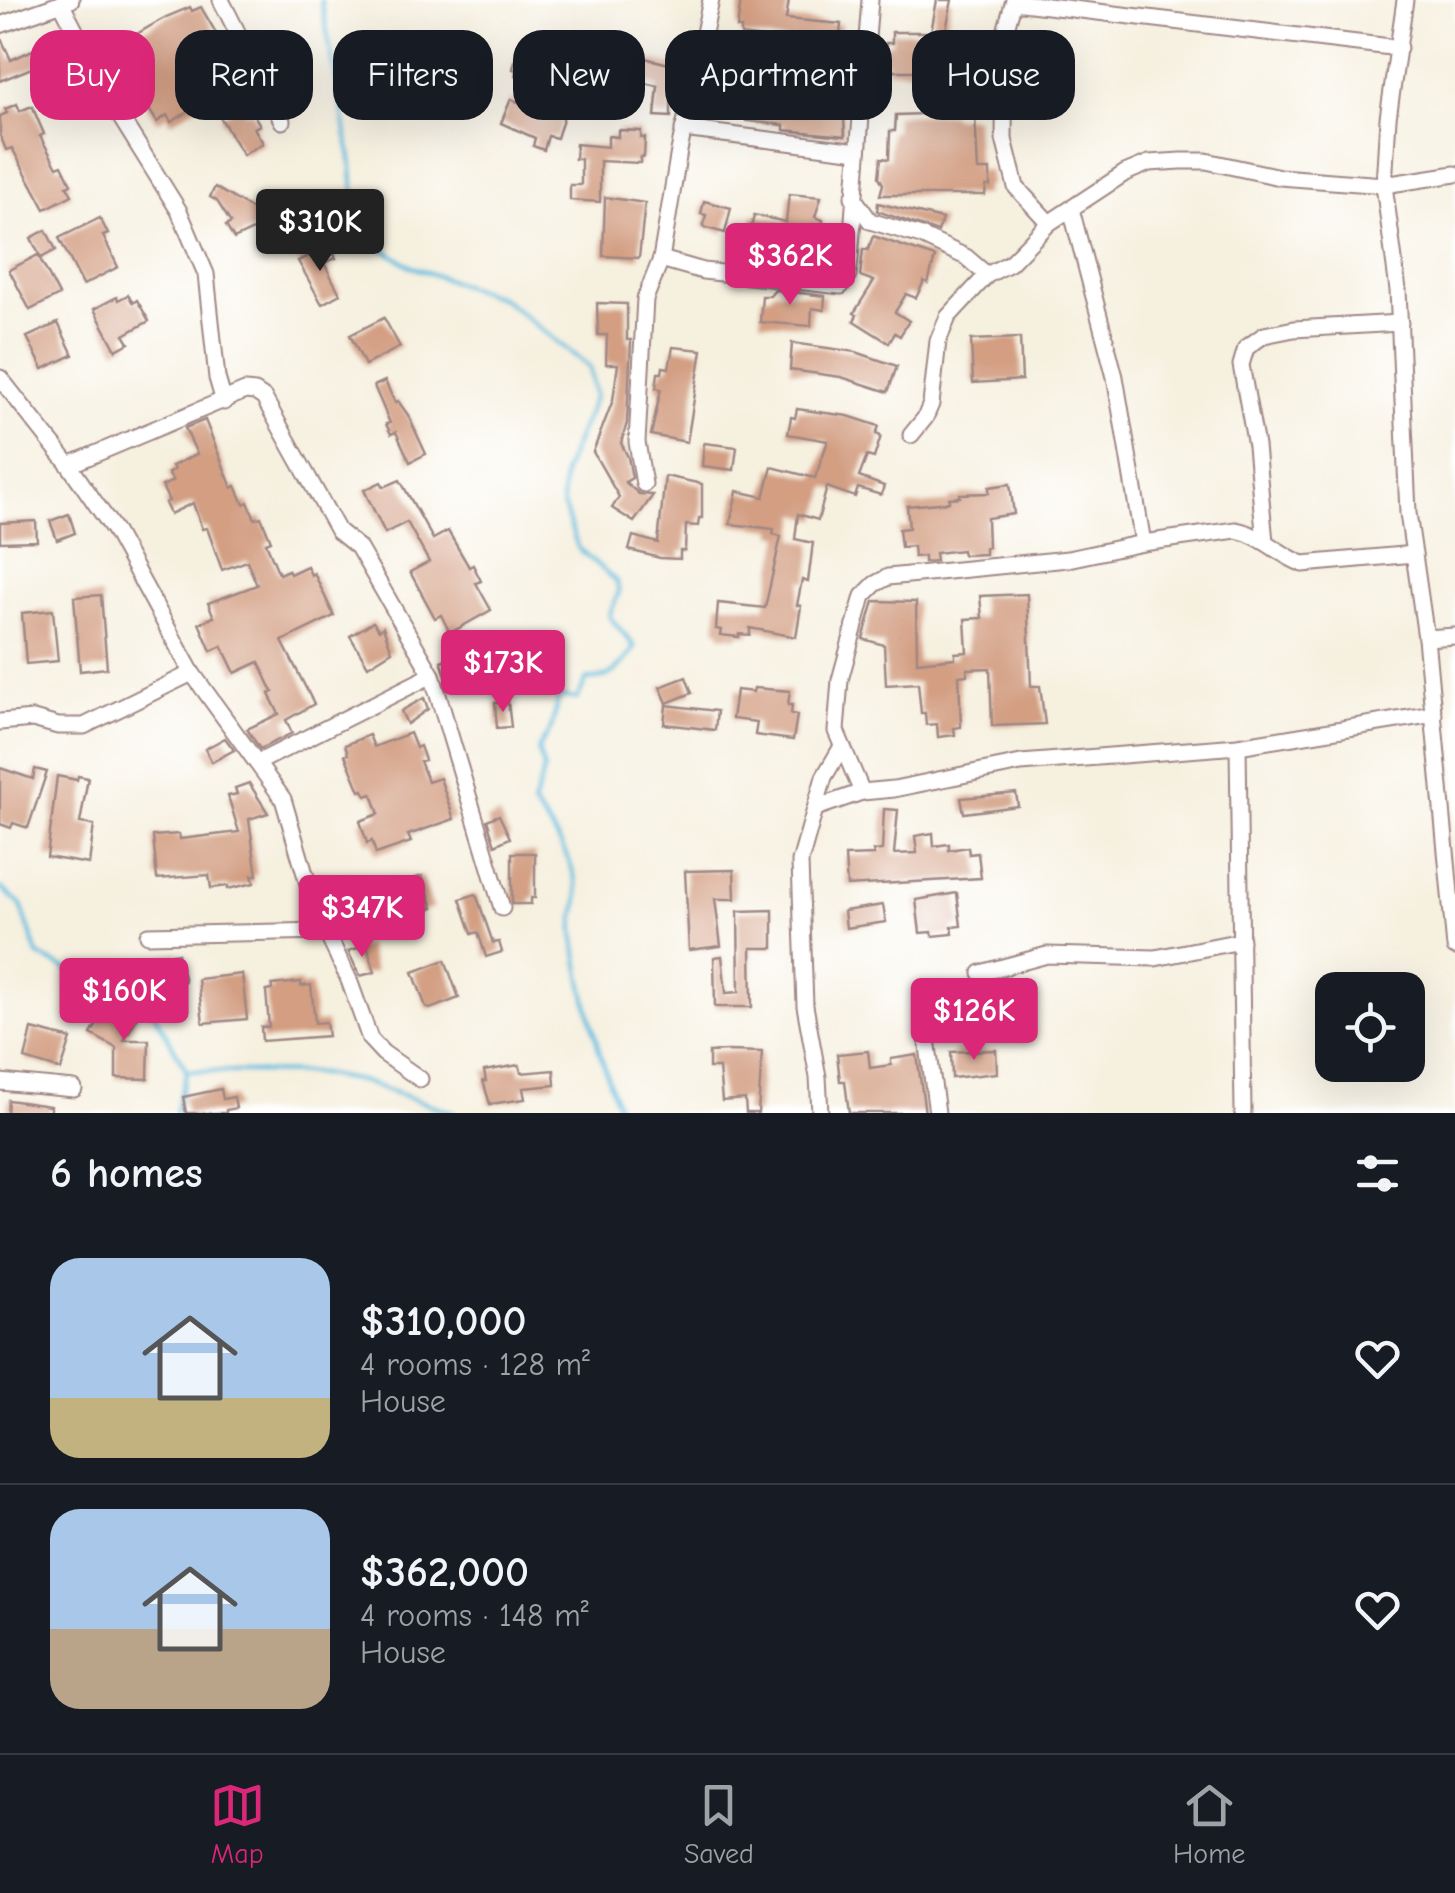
<!DOCTYPE html>
<meta charset="utf-8">
<style>
:root{--surface:#171b24;--page:#20242c;--text:#f1f3f6;--muted:#9ea1a6;--line:#363941;--accent:#db2777}
body{margin:0;font-family:"Comic Neue",sans-serif;background:var(--page);color:var(--text);height:100vh;display:flex;flex-direction:column;font-size:38px;white-space:nowrap}
*{box-sizing:border-box;margin:0}
p{font-size:32px;color:var(--muted)}
.icon{flex:none;width:55px;height:55px;fill:none;stroke:currentColor;stroke-width:2;stroke-linecap:round;stroke-linejoin:round}
.map{position:relative;height:1113px;overflow:hidden}
.details{display:flex;flex-direction:column;background:var(--surface);flex:1}
.details>*{flex:none}
.banner{position:absolute;left:30px;top:30px;width:1395px;height:90px;display:flex;gap:20px}
.controls{position:absolute;left:1315px;top:972px;display:grid;gap:20px}
.controls a{display:grid;place-items:center;width:110px;height:110px;border-radius:20px;background:var(--surface);box-shadow:0 10px 40px #0002;font-size:50px}
.price{position:absolute;translate:-50% -85px;padding:0 22px;border-radius:10px;background:var(--accent);color:#fff;font-size:32px;line-height:65px;filter:drop-shadow(0 2px 5px #0008)}
.price::after{content:'';position:absolute;left:50%;top:60px;width:30px;height:22px;margin-left:-15px;background:inherit;clip-path:polygon(0 0,100% 0,50% 100%)}
.price.active{background:#222;color:#fff}
ul{padding:0;list-style:none}
li{display:flex;align-items:center;gap:30px;height:250px;padding:0 50px}
li+li{border-top:2px solid var(--line)}
li span{display:grid;place-items:center;flex:none;width:280px;height:200px;border-radius:30px;color:#555}
li>.icon{margin-inline-start:auto}
span .icon{width:120px;height:120px;fill:#fffc;stroke-width:1}
li b{font-size:42px}
h2{display:flex;justify-content:space-between;align-items:center;height:120px;padding:0 50px;font-size:42px}
.pill{padding:0 35px;border-radius:30px;background:var(--surface);box-shadow:0 10px 40px #0002;font-size:35px;line-height:90px}
.pill.active{background:var(--accent);color:#fff}
.tabs{display:flex;justify-content:space-around;align-items:center;height:140px;border-top:2px solid var(--line);background:var(--surface);font-size:28px;color:var(--muted)}
.tabs a{display:grid;justify-items:center;gap:5px}
.tabs .active{color:var(--accent)}
.map>svg:first-child{display:block}
.lines{fill:none;stroke-linecap:round;stroke-linejoin:round}
.stream{stroke:#62bddf;stroke-width:4}
.building{fill:#d39e82}
.minor-casing{stroke:#a08885;stroke-width:19}
.minor{stroke:#fff;stroke-width:15}
</style>
<div class="map">
<svg width="1455" height="1113" viewBox="0 0 1455 1113">
<rect width="100%" height="100%" fill="#fff"/>
<filter id="ink" filterUnits="userSpaceOnUse"><feTurbulence type="fractalNoise" baseFrequency=".01" numOctaves="2"/><feDisplacementMap in="SourceGraphic" scale="20" xChannelSelector="R" yChannelSelector="G"/><feConvolveMatrix kernelMatrix="1 2 1 2 8 2 1 2 1" color-interpolation-filters="sRGB"/></filter>
<filter id="wash" filterUnits="userSpaceOnUse"><feTurbulence type="fractalNoise" baseFrequency=".0048" numOctaves="4" result="noise"/><feDisplacementMap in="SourceGraphic" scale="40" xChannelSelector="R" yChannelSelector="G"/><feGaussianBlur stdDeviation="2.25" result="paint"/><feColorMatrix in="noise" values="0 0 0 0 0 0 0 0 0 0 0 0 0 0 0 0 0 1.4 0 .05"/><feComposite in="paint" operator="in"/></filter>
<g filter="url(#wash)">
<rect width="100%" height="100%" fill="#f6f0df"/>
<g class="lines">
<g class="stream">
<path d="M321,0l30,158 5,57 21,30 35,22 91,32 86,68 6,29 -31,75 -2,31 16,46 38,33 3,11 -10,24 26,31c-12,17 -25,35 -48,32l-10,20 -18,-3 -8,33 -13,20 6,21 -11,35c20,24 42,57 45,90 1,12 -6,25 -4,38 8,61 25,123 46,180"/>
<polyline points="0,887 21,905 38,955 154,1013 187,1071 175,1113"/>
<polyline points="187,1071 315,1073 360,1081 455,1113"/>
</g>
</g>
<g id="blocks">
<g class="building">
<polygon points="741,0 789,0 786,19 841,24 839,47 807,44 796,98 843,101 845,136 784,130 784,125 746,121 749,92 775,95 787,41 741,35 741,28 737,28"/>
<polygon points="937,0 952,0 945,35 950,35 950,81 934,81 935,76 925,76 925,71 887,71 887,62 882,62 881,48 886,48 886,43 892,43 892,32 931,32"/>
<polygon points="190,7 192,11 201,7 233,62 189,86 200,105 171,122 167,115 157,122 111,49 166,17"/>
<polygon points="0,36 11,60 37,48 44,63 0,81"/>
<polygon points="521,38 534,42 535,38 604,53 605,48 677,66 671,92 671,117 655,116 658,86 618,77 616,86 607,84 606,90 582,85 583,74 578,72 575,83 547,76 545,85 515,76 516,70 513,69"/>
<polygon points="511,99 536,110 542,109 544,105 558,110 556,114 564,116 557,138 548,136 544,150 533,146 535,138 501,123"/>
<polygon points="17,104 20,111 32,106 44,134 40,136 57,167 62,165 71,184 67,186 72,195 45,209 12,148 6,150 0,135 0,116 7,113 5,109"/>
<polygon points="241,105 246,113 251,110 260,125 254,128 263,143 243,155 220,117"/>
<polygon points="952,113 952,117 975,117 978,170 990,170 990,186 986,186 985,195 880,195 883,184 879,177 881,158 889,159 890,131 895,131 896,115"/>
<polygon points="618,130 641,131 641,138 645,138 644,157 641,157 640,163 600,161 600,202 570,200 570,185 581,185 581,159 575,159 576,144 608,147 608,136 618,137"/>
<polygon points="215,187 255,211 259,209 268,223 234,239 226,226 231,223 217,201 210,197"/>
<polygon points="789,194 821,197 815,217 823,220 822,230 817,230 815,248 808,248 806,271 778,268 778,263 745,256 754,215 786,222"/>
<polygon points="605,197 645,203 639,258 603,256"/>
<polygon points="704,201 731,208 725,233 703,227 706,215 701,214"/>
<polygon points="878,203 942,219 938,232 877,211"/>
<polygon points="100,218 108,234 103,236 118,267 83,285 59,238"/>
<polygon points="46,230 56,250 41,258 31,238"/>
<polygon points="873,236 935,257 928,283 924,281 916,298 906,294 895,312 909,321 900,336 895,333 889,343 854,321 857,315 854,313 874,281 860,276 863,249 868,250"/>
<polygon points="330,246 336,258 324,263 340,294 322,304 298,261"/>
<polygon points="38,255 59,295 30,310 9,270"/>
<polygon points="775,290 825,296 824,310 812,308 811,326 760,322 762,296 770,296"/>
<polygon points="128,295 133,303 137,300 149,321 124,335 129,343 116,350 94,309 117,297 118,300"/>
<polygon points="597,303 627,304 627,340 631,340 627,423 621,443 628,457 632,478 625,482 639,494 653,495 634,522 612,508 619,497 593,452 613,400 618,364 606,364 607,335 598,335"/>
<polygon points="384,318 400,347 365,365 350,335"/>
<polygon points="58,323 73,355 43,369 27,337"/>
<polygon points="1020,338 1022,380 973,383 971,340"/>
<polygon points="792,343 856,352 897,366 888,392 841,377 790,370"/>
<polygon points="673,347 702,350 687,442 651,435 661,389 656,388 658,373 662,373 663,367 669,368"/>
<polygon points="385,381 395,403 398,401 408,415 426,454 410,462 396,432 391,434 386,424 390,423 374,386"/>
<polygon points="797,409 848,416 879,426 876,434 881,436 874,458 867,456 859,477 884,486 881,495 858,488 855,497 827,487 818,520 798,514 795,539 813,543 808,582 802,580 797,605 801,606 796,637 750,628 750,635 739,634 739,637 720,635 721,630 716,629 718,603 765,608 781,536 773,534 774,529 730,524 737,491 764,497 772,467 815,478 828,441 788,434 791,417 795,418"/>
<polygon points="205,420 232,488 236,486 244,504 248,502 255,519 261,517 271,541 266,543 279,574 288,570 290,574 307,566 311,575 314,573 334,616 282,641 314,704 286,720 292,733 260,749 247,729 279,714 269,694 273,692 259,662 235,673 222,646 211,651 199,623 214,617 208,603 257,585 247,561 222,570 207,528 202,529 193,503 170,514 165,503 169,501 162,486 173,481 168,473 174,470 172,466 197,454 185,428"/>
<polygon points="704,443 737,447 734,470 702,466"/>
<polygon points="665,476 702,484 702,518 699,518 698,526 686,525 685,551 680,551 680,559 660,558 629,550 633,536 658,543"/>
<polygon points="400,480 433,539 448,531 469,567 473,565 481,581 476,583 491,610 450,633 441,615 435,618 410,572 429,562 407,522 385,533 364,490 381,482 384,487"/>
<polygon points="1010,484 1014,514 987,518 988,547 985,548 985,554 963,555 962,550 935,553 936,561 924,562 924,556 914,557 913,546 901,547 899,529 909,528 907,506 949,502 949,498 960,497 960,494 989,493 989,487"/>
<polygon points="69,514 75,533 57,540 50,521"/>
<polygon points="36,521 37,541 0,542 0,523"/>
<polygon points="1027,594 1031,686 1040,686 1045,724 992,726 990,668 967,669 967,675 959,676 961,727 954,728 955,735 938,737 937,724 926,725 925,713 921,713 918,683 886,685 884,645 863,639 874,601 916,602 917,662 955,658 955,653 967,652 965,619 982,618 980,596"/>
<polygon points="101,595 107,668 80,671 74,597"/>
<polygon points="53,610 58,661 26,664 22,613"/>
<polygon points="373,622 379,630 383,627 392,651 368,666 350,636"/>
<polygon points="459,654 470,684 451,690 441,661"/>
<polygon points="686,677 692,693 667,703 660,687"/>
<polygon points="754,688 790,691 788,705 792,705 791,714 797,715 793,740 755,735 757,722 732,719 736,690 753,692"/>
<polygon points="424,698 428,709 407,724 401,711"/>
<polygon points="508,702 511,727 497,728 495,703"/>
<polygon points="666,705 717,711 715,730 664,724"/>
<polygon points="410,733 416,748 420,746 425,760 420,761 428,782 440,778 454,819 408,835 411,842 376,854 372,841 367,843 360,821 379,814 372,794 366,796 363,790 360,791 345,755 348,754 345,745 369,735 374,747"/>
<polygon points="225,738 234,750 212,762 205,749"/>
<polygon points="0,768 33,779 35,769 47,772 28,828 13,823 11,828 0,824"/>
<polygon points="57,776 77,780 78,776 88,778 80,823 94,825 89,864 47,857"/>
<polygon points="249,783 268,813 249,819 257,875 252,875 254,883 228,889 228,886 211,888 209,875 157,879 153,836 179,834 180,839 239,832 228,796 237,794 235,788"/>
<polygon points="1016,793 1018,806 964,813 961,798"/>
<polygon points="884,809 898,810 894,854 917,853 915,836 933,833 934,846 949,844 949,850 968,847 969,854 978,853 981,878 847,886 845,856 874,855 873,851 882,850"/>
<polygon points="499,815 510,838 495,845 487,820"/>
<polygon points="512,853 535,853 535,898 531,898 531,904 512,904"/>
<polygon points="734,870 735,899 715,899 721,946 689,950 685,871"/>
<polygon points="422,876 433,908 407,916 404,909 356,925 350,898"/>
<polygon points="957,893 961,926 952,927 953,934 933,936 932,932 920,933 916,900"/>
<polygon points="476,894 493,943 499,942 502,952 486,957 478,932 472,934 460,899"/>
<polygon points="883,905 886,922 846,928 844,911"/>
<polygon points="773,910 773,948 751,948 752,1007 715,1007 714,957 722,956 726,993 739,992 738,911"/>
<polygon points="367,945 375,972 360,976 348,951"/>
<polygon points="178,953 185,981 153,988 146,959"/>
<polygon points="445,960 459,998 430,1009 426,1007 413,972"/>
<polygon points="242,974 247,1019 203,1023 198,979"/>
<polygon points="301,982 301,986 311,985 315,1023 326,1022 328,1036 262,1041 261,1027 269,1027 266,991 272,990 272,985"/>
<polygon points="110,1002 137,1018 124,1040 149,1040 148,1079 116,1078 116,1048 91,1034"/>
<polygon points="32,1029 71,1039 61,1070 25,1059"/>
<polygon points="996,1050 997,1073 952,1078 951,1052"/>
<polygon points="728,1051 762,1052 758,1113 746,1113 745,1099 722,1101 719,1068 709,1068 709,1052"/>
<polygon points="868,1051 870,1068 891,1065 891,1059 917,1055 925,1113 849,1113 845,1081 840,1081 837,1054"/>
<polygon points="519,1065 521,1073 554,1070 555,1085 523,1088 525,1099 490,1104 483,1081 486,1081 484,1071"/>
<polygon points="221,1089 223,1099 234,1097 236,1108 226,1110 226,1113 186,1113 183,1097"/>
<polygon points="8,1100 50,1106 50,1113 7,1113"/>
</g>
</g>
</g>
<g filter="url(#ink)">
<use href="#blocks" fill-opacity="0" stroke="#a08885" stroke-width="2.5"/>
<g class="lines">
<g class="minor-casing">
<g id="minor">
<polyline points="221,0 282,121"/>
<polyline points="1014,0 1005,32 1004,139 1016,187 1049,223"/>
<polyline points="1405,0 1388,118 1384,185 1398,290 1408,513 1426,638 1455,947"/>
<polyline points="1014,2 1399,48"/>
<polyline points="61,3 116,110 179,211 206,274 217,378 224,402"/>
<polyline points="0,25 71,0"/>
<polyline points="683,129 858,151"/>
<polyline points="853,197 870,221 921,236 966,257 987,275"/>
<polyline points="1071,209 1115,377 1143,543"/>
<polyline points="661,259 703,271 841,286 848,275 850,259 870,0"/>
<polyline points="0,378 69,465 114,530 192,673 283,799 315,908 349,980 370,1039 383,1053 420,1079"/>
<polyline points="911,435 925,418 931,404 938,341 948,317 987,275 1010,263 1049,223 1125,173 1149,163 1181,161 1206,161 1280,177 1384,185 1455,174"/>
<polyline points="69,465 245,391 255,392 264,398 338,531 358,547 432,675 502,908"/>
<polyline points="644,484 637,442 645,299 661,259 679,151 711,0"/>
<polyline points="1265,542 1256,446 1241,365 1246,348 1264,335 1294,329 1400,323"/>
<polyline points="1426,638 1455,636"/>
<polyline points="0,722 33,719 58,726 84,726 192,673"/>
<polyline points="1238,746 1243,1113"/>
<polyline points="257,763 432,675"/>
<path d="M862,792l-26,-61 4,-51 23,-84 12,-12 13,-7 180,-18 75,-16 93,-13c26,5 43,25 67,34l111,-10"/>
<polyline points="816,808 862,792 894,789 1021,763 1238,746 1434,714"/>
<polyline points="148,935 326,931"/>
<polyline points="981,973 1047,955 1155,958 1241,941"/>
<polyline points="923,1009 937,1113"/>
<polyline points="0,1082 74,1089"/>
<polyline points="820,1113 818,1077 805,1006 800,862 824,777 841,748"/>
</g>
</g>
<use href="#minor" class="minor"/>
</g>
</g>
</svg>
<div class="controls">
<a><svg class="icon" aria-label="locate" viewBox="0 0 24 24"><circle cx="12" cy="12" r="6"/><path d="M12 2v4M12 18v4M2 12h4M18 12h4"/></svg></a>
</div>
<b class="price active" style="left:320px;top:274px">$310K</b>
<b class="price" style="left:790px;top:308px">$362K</b>
<b class="price" style="left:503px;top:715px">$173K</b>
<b class="price" style="left:362px;top:960px">$347K</b>
<b class="price" style="left:124px;top:1043px">$160K</b>
<b class="price" style="left:974px;top:1063px">$126K</b>
<div class="banner">
<a class="pill active">Buy</a>
<a class="pill">Rent</a>
<a class="pill">Filters</a>
<a class="pill">New</a>
<a class="pill">Apartment</a>
<a class="pill">House</a>
</div>
</div>
<section class="details">
<h2>6 homes<svg class="icon" aria-label="filters" viewBox="0 0 24 24"><path d="M4 7h16M4 17h16"/><circle cx="9" cy="7" r="2"/><circle cx="15" cy="17" r="2"/></svg></h2>
<ul>
<li><span style="background:linear-gradient(#a9c7e8 70%,#c2b280 0)"><svg class="icon" aria-label="home" viewBox="0 0 24 24"><path d="M3 11l9-7 9 7M6 9v11h12V9"/></svg></span><div><b>$310,000</b><p>4 rooms · 128 m²</p><p>House</p></div><svg class="icon" aria-label="heart" viewBox="0 0 24 24"><path d="M12 20l-8-8c-3-5 5-10 8-4 3-6 11-1 8 4z"/></svg></li>
<li><span style="background:linear-gradient(#a9c7e8 60%,#b9a48a 0)"><svg class="icon" aria-label="home" viewBox="0 0 24 24"><path d="M3 11l9-7 9 7M6 9v11h12V9"/></svg></span><div><b>$362,000</b><p>4 rooms · 148 m²</p><p>House</p></div><svg class="icon" aria-label="heart" viewBox="0 0 24 24"><path d="M12 20l-8-8c-3-5 5-10 8-4 3-6 11-1 8 4z"/></svg></li>
</ul>
</section>
<nav class="tabs">
<a class="active"><svg class="icon" aria-label="map" viewBox="0 0 24 24"><path d="M3 6l6-2 6 2 6-2v14l-6 2-6-2-6 2zM9 4v14M15 6v14"/></svg>Map</a>
<a><svg class="icon" aria-label="saved" viewBox="0 0 24 24"><path d="M7 4h10v16l-5-4-5 4z"/></svg>Saved</a>
<a><svg class="icon" aria-label="home" viewBox="0 0 24 24"><path d="M3 11l9-7 9 7M6 9v11h12V9"/></svg>Home</a>
</nav>
